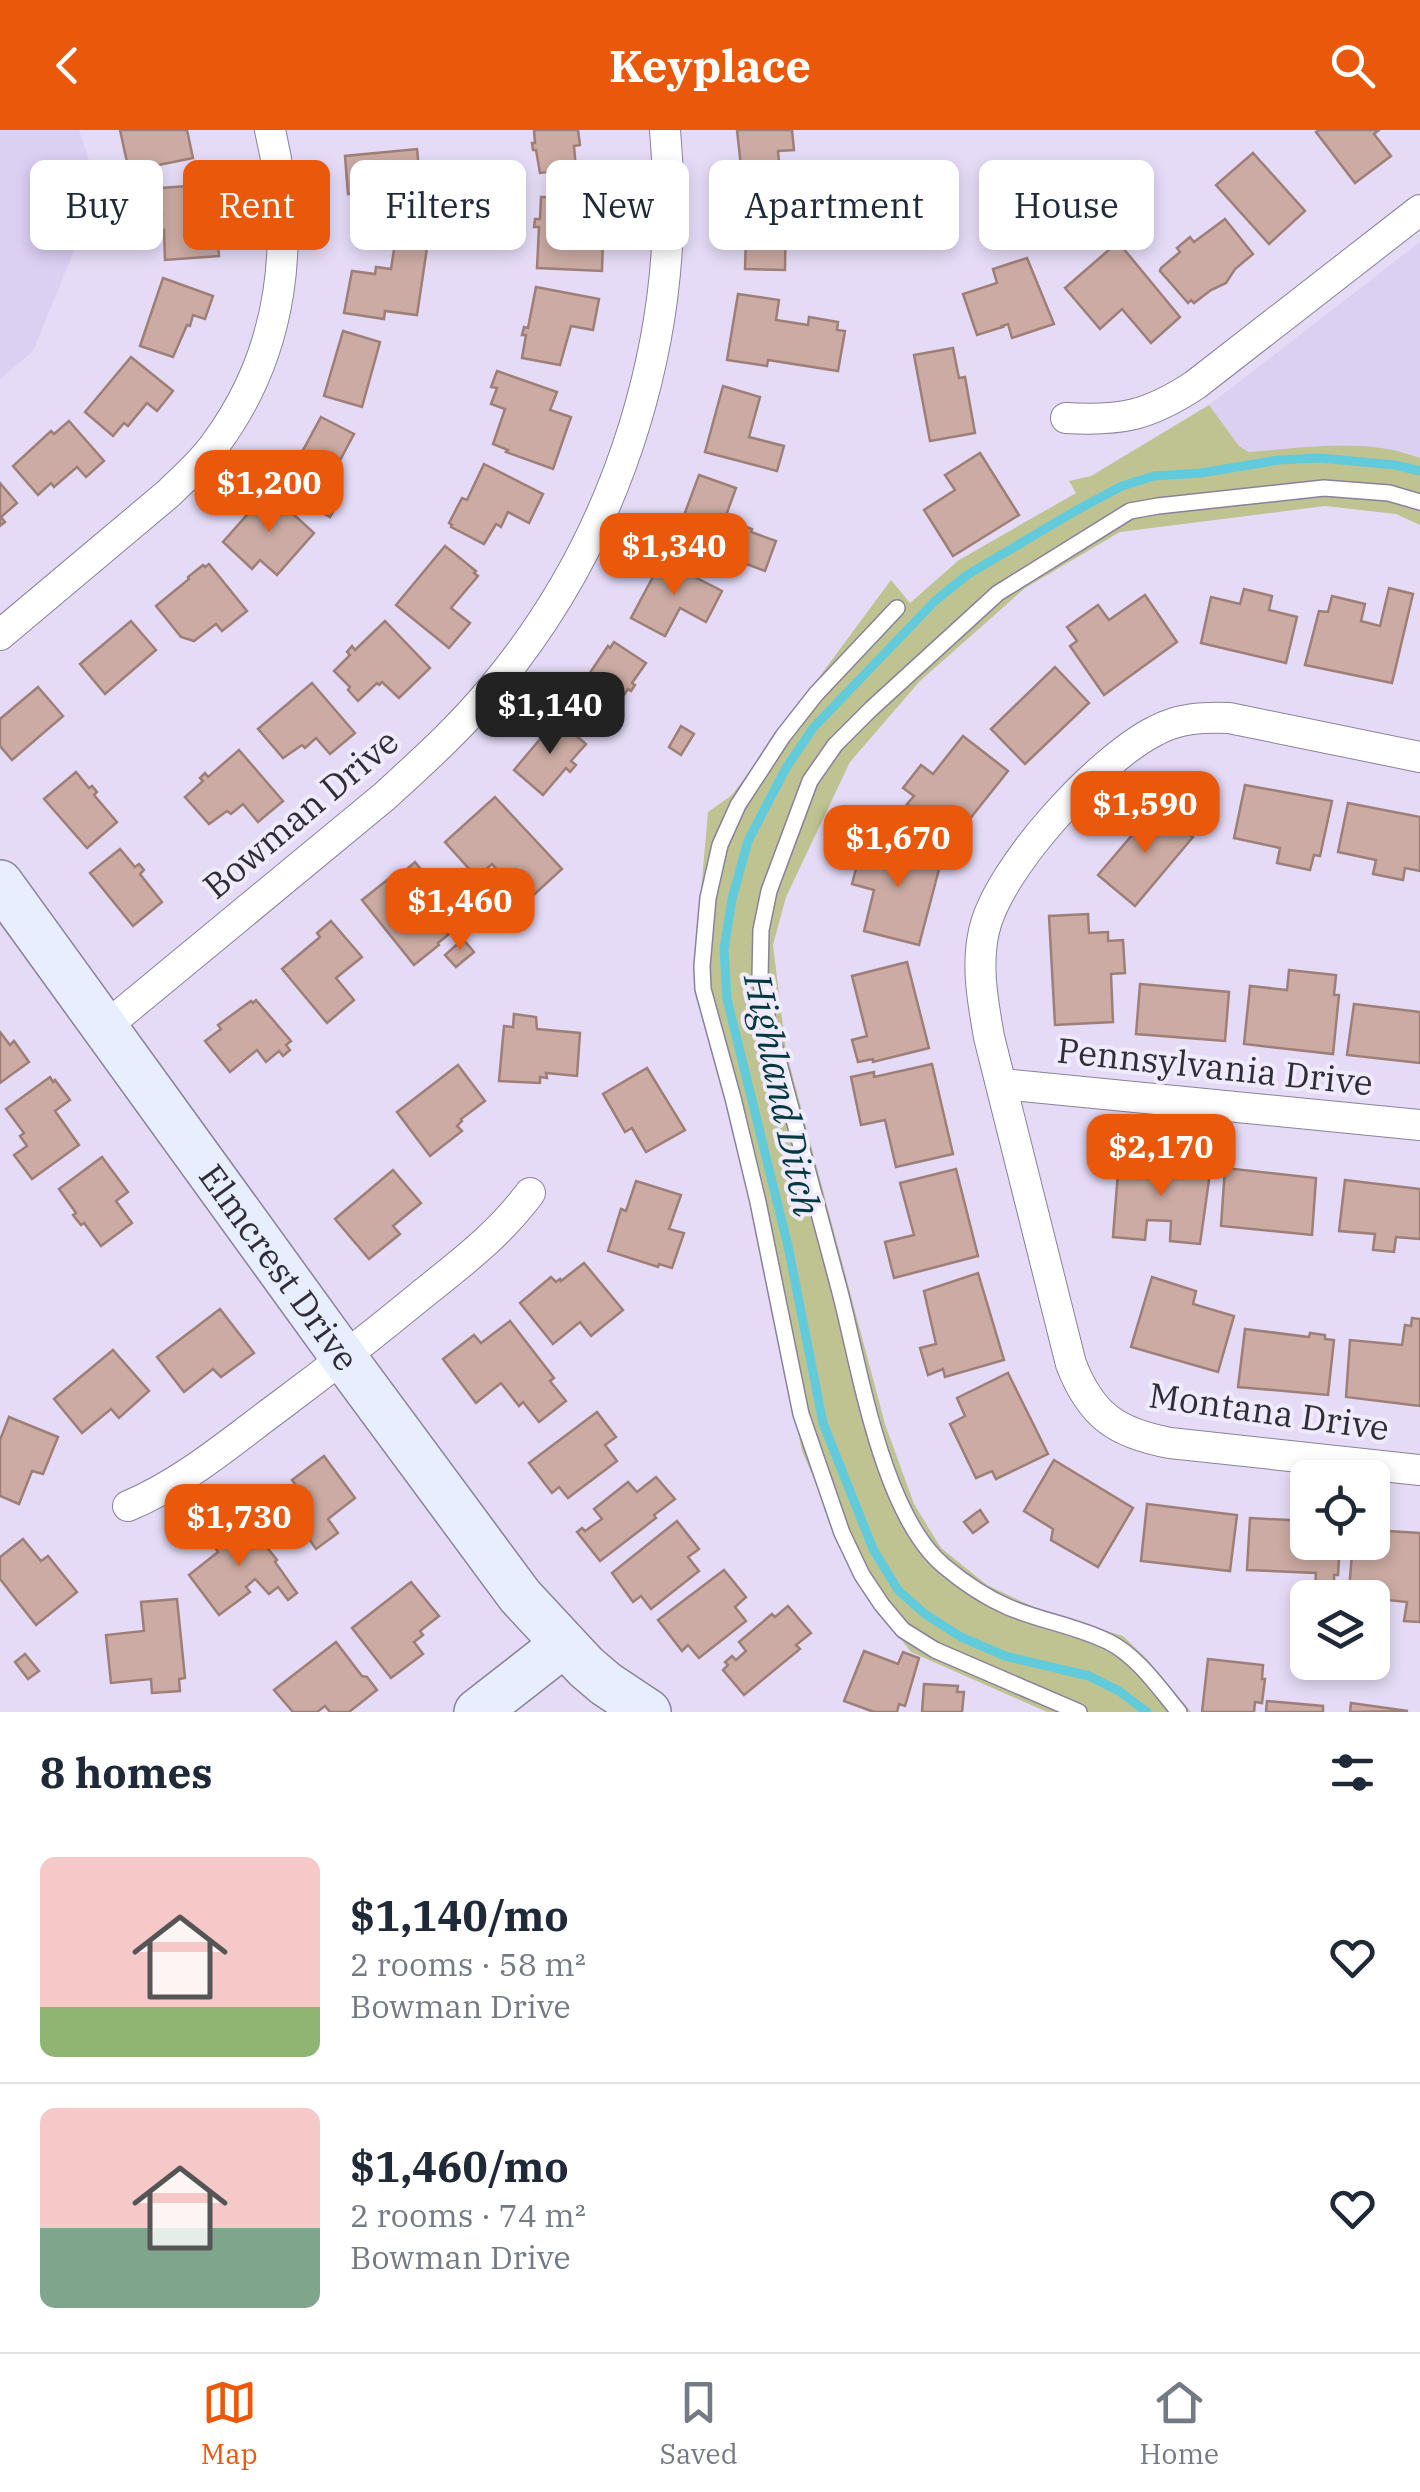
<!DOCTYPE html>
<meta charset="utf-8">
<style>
:root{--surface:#fff;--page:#f2f2f3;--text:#1f2937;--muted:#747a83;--line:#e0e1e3;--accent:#ea580c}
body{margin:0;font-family:"IBM Plex Serif",serif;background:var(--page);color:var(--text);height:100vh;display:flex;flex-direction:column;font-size:38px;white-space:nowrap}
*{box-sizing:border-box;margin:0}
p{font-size:32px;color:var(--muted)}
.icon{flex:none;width:55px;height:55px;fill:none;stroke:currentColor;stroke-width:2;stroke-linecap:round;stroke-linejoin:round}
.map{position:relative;height:1582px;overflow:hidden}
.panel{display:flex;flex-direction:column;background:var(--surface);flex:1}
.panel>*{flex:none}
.top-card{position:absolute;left:30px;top:30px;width:1360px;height:90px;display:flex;gap:20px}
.tools{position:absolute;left:1290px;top:1330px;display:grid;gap:20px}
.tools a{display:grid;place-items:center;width:100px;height:100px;border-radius:15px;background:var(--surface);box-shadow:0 5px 15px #0003;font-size:50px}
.price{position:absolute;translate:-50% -85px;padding:0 22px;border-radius:20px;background:var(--accent);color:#fff;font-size:32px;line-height:65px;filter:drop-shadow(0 2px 5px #0008)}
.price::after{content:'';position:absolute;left:50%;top:60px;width:30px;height:22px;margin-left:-15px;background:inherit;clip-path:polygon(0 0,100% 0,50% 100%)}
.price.selected{background:#222;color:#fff}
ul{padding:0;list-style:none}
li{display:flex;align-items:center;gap:30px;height:250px;padding:0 40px}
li+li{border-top:2px solid var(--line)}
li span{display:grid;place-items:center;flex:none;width:280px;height:200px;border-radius:15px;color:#555}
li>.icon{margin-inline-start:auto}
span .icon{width:120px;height:120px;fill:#fffc;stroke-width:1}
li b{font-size:42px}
h2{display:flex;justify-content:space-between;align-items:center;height:120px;padding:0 40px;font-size:42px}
.tag{padding:0 35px;border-radius:15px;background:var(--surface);box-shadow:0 5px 15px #0003;font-size:35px;line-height:90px}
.tag.selected{background:var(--accent);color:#fff}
header{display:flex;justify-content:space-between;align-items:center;height:130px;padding:0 40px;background:var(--accent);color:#fff;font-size:45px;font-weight:700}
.tabs{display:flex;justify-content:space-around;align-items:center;height:140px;border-top:2px solid var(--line);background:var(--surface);font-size:28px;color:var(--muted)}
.tabs a{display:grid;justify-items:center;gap:5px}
.tabs .selected{color:var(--accent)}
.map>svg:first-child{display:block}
.built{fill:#dbcff2}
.green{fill:#bec391}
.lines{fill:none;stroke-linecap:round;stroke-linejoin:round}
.stream{stroke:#61cbdc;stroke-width:9}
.building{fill:#cbaba3;stroke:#9e7f78;stroke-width:2.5}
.lane-casing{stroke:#8a819b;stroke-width:18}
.street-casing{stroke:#8a819b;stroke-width:32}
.secondary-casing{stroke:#8a819b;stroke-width:48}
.lane{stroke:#fff;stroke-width:15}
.street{stroke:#fff;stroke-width:30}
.secondary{stroke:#e7effe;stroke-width:45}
.labels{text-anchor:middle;stroke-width:8;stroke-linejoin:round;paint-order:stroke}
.street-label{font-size:35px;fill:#312d38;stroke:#f0ebfc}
.water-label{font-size:38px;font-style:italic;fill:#03383f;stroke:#f0ebfc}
</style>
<header><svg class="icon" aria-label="back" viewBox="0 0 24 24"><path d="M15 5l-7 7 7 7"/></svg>Keyplace<svg class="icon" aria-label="search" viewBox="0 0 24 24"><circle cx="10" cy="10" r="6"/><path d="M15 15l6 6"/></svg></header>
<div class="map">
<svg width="1420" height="1582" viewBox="0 0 1420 1582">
<rect width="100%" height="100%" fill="#e5dbf7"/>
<g class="built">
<polygon points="0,0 79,0 99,60 33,221 0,249"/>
<polygon points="1420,112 1420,328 1406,322 1343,315 1249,322 1239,316 1209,275"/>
</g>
<path class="green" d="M1209,275l30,41 10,6c56,-4 117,-15 171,6v67l-24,-11 -71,-8 -205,26 -95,56 -105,93 -70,81 -64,135 -13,48 13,106 99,373 29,80 27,44 46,37 59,28 77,23 25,24 43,52h-144l-136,-60 -51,-65 -58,-136 -73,-353 -33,-110v-40l12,-136 24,-17 159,-215 19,23 49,-43 117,-67 -7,-12 22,-5z"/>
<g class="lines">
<polyline class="stream" points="1147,1582 1119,1561 1089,1546 1005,1526 961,1507 925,1484 898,1460 873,1419 823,1293 788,1116 727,869 724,819 732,769 748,711 786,638 813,598 935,471 967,445 1077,380 1122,356 1154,346 1201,343 1279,330 1319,328 1395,335 1420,341"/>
</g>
<g class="building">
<polygon points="120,0 187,0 193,28 129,41"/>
<polygon points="534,0 578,0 580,15 574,16 576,39 540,43 536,20 533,20 532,13 535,13"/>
<polygon points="737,0 792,0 794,20 778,21 780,42 742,46"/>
<polygon points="1319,0 1379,0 1374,4 1391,26 1355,53 1316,2"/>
<polygon points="417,19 421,60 436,59 438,77 423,78 424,88 394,90 392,65 373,67 373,61 348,64 345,26"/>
<polygon points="1253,23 1305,81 1269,114 1216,55"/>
<polygon points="201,55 203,102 217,102 219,126 165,130 164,100 159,101 158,87 162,86 161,58"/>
<polygon points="541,67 578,68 576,92 582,92 582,108 603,109 602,141 537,138 539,97 534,97 535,89 540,89"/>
<polygon points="747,72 786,73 785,140 745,139"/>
<polygon points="1225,89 1253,124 1235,139 1226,153 1211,160 1194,173 1191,170 1188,173 1160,141 1161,138 1180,122 1177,118 1190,107 1194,112"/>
<polygon points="1118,112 1180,187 1151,213 1122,179 1100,199 1065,158"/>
<polygon points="395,113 427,118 417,185 385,181 384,189 344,183 352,141 375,144 376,137 391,139"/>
<polygon points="1027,128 1054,194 1012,208 1008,194 1002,196 1003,197 977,205 963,164 997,153 993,139"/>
<polygon points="163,148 213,166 205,189 193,185 190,196 187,195 173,227 140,216"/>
<polygon points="536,157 599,169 593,200 571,196 560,235 522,228 526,205 522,205 524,197 528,198"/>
<polygon points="738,164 779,170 776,190 808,195 809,187 838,192 837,200 845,201 838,241 768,230 767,236 727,230"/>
<polygon points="343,201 380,212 362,277 324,266"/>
<polygon points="953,218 959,248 965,247 975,303 930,311 914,225"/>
<polygon points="131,227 173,261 157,281 147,273 128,296 124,293 113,306 85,282"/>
<polygon points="497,241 557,262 550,280 571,287 553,339 506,322 508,320 493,314 505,279 491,274 497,258 491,257"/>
<polygon points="723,256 760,267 749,307 784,316 777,341 705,322"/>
<polygon points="321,287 354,304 322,364 289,346"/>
<polygon points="69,291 104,331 86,347 77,337 54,357 51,353 38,365 13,336 51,301 54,304"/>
<polygon points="980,323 1019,385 953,426 924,380 955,360 945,345"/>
<polygon points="484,334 543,364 529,393 508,382 501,397 496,394 484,414 451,397 452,395 449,393 462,368 467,370"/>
<polygon points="699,345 736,358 724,391 728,390 752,399 751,402 776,411 765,441 676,407"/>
<polygon points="0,353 17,373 1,387 5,392 0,396"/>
<polygon points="268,361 314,403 277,445 260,430 252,439 223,412"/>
<polygon points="316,364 337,375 330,387 310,376"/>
<polygon points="445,416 476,441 474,443 478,446 451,478 470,493 449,518 396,475"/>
<polygon points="662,430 722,461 706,492 680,478 665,506 631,488"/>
<polygon points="209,434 247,481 222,501 216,494 194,511 181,507 156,476 189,449 188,447 203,435 205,437"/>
<polygon points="1389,458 1413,464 1392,553 1305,535 1319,481 1328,482 1332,466 1365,474 1361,491 1380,496"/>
<polygon points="1244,459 1272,466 1269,480 1297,487 1286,533 1201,513 1211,467 1240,474"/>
<polygon points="1145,465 1177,512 1104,565 1070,516 1077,511 1067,497 1098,475 1109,490"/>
<polygon points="131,491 156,520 105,564 80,534"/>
<polygon points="385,491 430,538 399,568 382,552 379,555 377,553 358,571 348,560 350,557 334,541 350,525 347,522 352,516 355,520"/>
<polygon points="614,512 646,533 632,553 635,555 631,561 628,559 608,588 575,565 608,516 610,518"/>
<polygon points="1055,537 1089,573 1025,634 991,599"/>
<polygon points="312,553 355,603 330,624 316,608 305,618 302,615 283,628 258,599"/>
<polygon points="38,557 63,586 12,630 0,616 0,589"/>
<polygon points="557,589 586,614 571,631 576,635 570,642 566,638 543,665 514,640"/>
<polygon points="681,596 694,604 681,625 669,617"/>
<polygon points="963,606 1008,641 953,710 907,674 914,666 903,658 921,635 933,644"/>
<polygon points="239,620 283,671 258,692 243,674 231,684 227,681 209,694 185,667 203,651 200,648 205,643 208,647"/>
<polygon points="76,642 89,658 92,656 97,662 94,665 117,692 87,718 44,669"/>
<polygon points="1245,655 1332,671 1320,726 1314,725 1310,740 1277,733 1280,718 1234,708"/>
<polygon points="495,667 562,739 526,772 492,734 475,749 469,743 471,741 445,712"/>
<polygon points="1348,673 1420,687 1420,741 1405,738 1403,750 1373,744 1376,730 1338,722"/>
<polygon points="1156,677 1193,707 1135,776 1098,745"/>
<polygon points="872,710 942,728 919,815 864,801 874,760 852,754 857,735 865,737"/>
<polygon points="120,719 135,737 139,734 144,740 140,744 162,772 133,796 90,743"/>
<polygon points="415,732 439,762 412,784 419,793 432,783 449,804 438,813 439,815 414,835 362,770 396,743 399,746"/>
<polygon points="1088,784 1089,803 1108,802 1108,811 1123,810 1125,843 1111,844 1113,892 1055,895 1049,786"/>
<polygon points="331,791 362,827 336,848 354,870 327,893 282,839 320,807 317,803"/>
<polygon points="463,809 474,822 456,837 445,825"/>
<polygon points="907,832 929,918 873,932 873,929 858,932 852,910 867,906 852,846"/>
<polygon points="1289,840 1336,845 1334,865 1339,865 1333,924 1244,914 1250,856 1287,860"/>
<polygon points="1140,854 1229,862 1225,911 1136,904"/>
<polygon points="256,870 291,911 286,915 290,920 283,926 279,921 266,932 257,920 230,942 205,911 221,899 218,895 251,871 253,873"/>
<polygon points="1354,874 1420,882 1420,933 1347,925"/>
<polygon points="514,884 536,887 537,899 580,903 577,946 546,943 547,948 540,947 540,953 499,951 504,896 513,897"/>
<polygon points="0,902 10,915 14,911 29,932 0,953"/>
<polygon points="932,934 953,1024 896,1037 885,990 861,995 851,947 874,942 874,947"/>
<polygon points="458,935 485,971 461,989 462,991 457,996 462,1001 430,1026 397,982"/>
<polygon points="647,938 685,1000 646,1022 632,998 625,1002 603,964"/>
<polygon points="50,947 53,952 55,950 70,970 55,981 79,1015 32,1049 14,1025 27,1016 20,1006 24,1003 6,979"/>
<polygon points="102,1027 128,1062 116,1071 132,1093 101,1116 84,1093 81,1095 73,1085 76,1083 59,1059"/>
<polygon points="1119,1029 1211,1036 1200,1114 1170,1111 1171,1091 1147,1090 1145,1110 1113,1107"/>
<polygon points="1225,1038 1316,1048 1312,1105 1221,1096"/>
<polygon points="956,1039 978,1126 894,1148 885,1112 914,1105 900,1053"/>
<polygon points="393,1040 421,1073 393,1096 400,1104 369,1129 335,1089"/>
<polygon points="1345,1050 1420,1059 1420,1109 1396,1107 1394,1122 1373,1120 1375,1104 1339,1101"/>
<polygon points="636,1051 681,1065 669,1099 684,1103 672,1138 659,1134 658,1137 608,1121 621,1079 626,1081"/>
<polygon points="584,1133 623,1180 591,1206 580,1192 553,1214 520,1173 551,1147 556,1152 560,1149 561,1151"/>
<polygon points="978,1143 1004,1230 945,1247 943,1239 928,1245 920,1218 936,1214 924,1161"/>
<polygon points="1152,1147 1196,1161 1193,1174 1234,1186 1218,1242 1131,1217"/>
<polygon points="220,1179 254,1223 221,1247 213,1239 184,1262 157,1227"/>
<polygon points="1412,1188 1420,1189 1420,1276 1346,1267 1350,1210 1402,1215 1405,1195 1411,1196"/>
<polygon points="510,1191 554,1248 550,1251 566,1271 539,1292 523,1272 519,1276 501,1253 476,1273 443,1229 474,1205 481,1213"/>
<polygon points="1245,1199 1309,1207 1310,1203 1325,1205 1325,1209 1334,1210 1328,1265 1238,1257"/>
<polygon points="113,1220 149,1261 119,1288 111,1279 82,1303 54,1269"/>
<polygon points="1008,1243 1048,1324 996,1349 992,1341 976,1348 950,1294 965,1286 957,1268"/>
<polygon points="597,1282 616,1307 605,1315 617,1331 568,1368 559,1357 552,1363 529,1333"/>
<polygon points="9,1287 58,1307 43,1344 32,1341 19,1374 0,1366 0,1310"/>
<polygon points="324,1326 355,1368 328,1389 338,1403 316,1419 307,1406 296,1414 269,1378 292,1361 290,1358 295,1354 292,1350"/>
<polygon points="1054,1330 1133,1378 1098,1437 1051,1410 1053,1399 1024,1381"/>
<polygon points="656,1347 675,1369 654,1385 656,1388 600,1431 577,1402 582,1398 585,1401 602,1389 594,1379 628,1352 637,1362"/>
<polygon points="1147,1374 1237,1385 1230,1441 1141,1431"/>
<polygon points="980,1380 988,1392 973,1403 964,1392"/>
<polygon points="1250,1388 1308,1391 1308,1412 1340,1412 1338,1445 1334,1445 1334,1459 1315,1458 1316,1443 1247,1440"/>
<polygon points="244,1389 277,1430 275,1432 297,1463 288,1470 278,1457 269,1464 255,1449 246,1457 250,1462 219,1485 189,1445 218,1422 212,1413"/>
<polygon points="677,1391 699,1419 688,1427 699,1441 651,1479 641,1466 633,1472 612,1443"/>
<polygon points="1372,1400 1420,1403 1420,1492 1404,1491 1407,1472 1387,1470 1388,1464 1349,1460 1353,1412 1372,1412"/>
<polygon points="23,1409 41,1431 48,1426 77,1462 36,1495 0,1449 0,1427"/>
<polygon points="724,1440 746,1467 735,1477 746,1491 699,1528 688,1515 682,1521 658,1490"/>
<polygon points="411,1452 439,1486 420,1501 423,1505 414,1512 423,1524 391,1548 352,1498"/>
<polygon points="177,1469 185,1548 179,1549 180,1561 152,1563 151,1549 111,1553 106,1505 144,1501 141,1472"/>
<polygon points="788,1476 811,1503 796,1515 800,1519 744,1565 723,1540 728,1535 725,1532 732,1526 736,1530 746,1521 739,1512 772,1484 775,1487"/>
<polygon points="336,1512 362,1546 367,1547 377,1560 349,1582 330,1582 325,1576 317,1582 293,1582 274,1560"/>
<polygon points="864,1521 898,1534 903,1522 919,1528 905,1576 899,1574 897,1582 874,1582 844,1571"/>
<polygon points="25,1524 39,1541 28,1549 15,1532"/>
<polygon points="1208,1529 1263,1535 1262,1549 1265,1549 1262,1573 1255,1572 1254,1582 1202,1582"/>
<polygon points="924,1554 958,1556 957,1562 964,1562 962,1582 922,1582"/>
<polygon points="1267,1571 1323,1576 1323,1582 1266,1582"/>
<polygon points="1351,1573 1408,1581 1350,1582"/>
</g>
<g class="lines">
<g class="lane-casing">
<g id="lane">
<polyline points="897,478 816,564 783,606 738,675 720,715 708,768 702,836 703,859 733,968 758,1072 801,1284 842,1403 862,1445 882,1475 903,1500 935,1520 1079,1582"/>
<path d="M1179,1582c-20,-24 -42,-56 -70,-70 -32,-16 -68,-21 -101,-35 -23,-10 -45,-25 -64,-41 -62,-52 -84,-197 -104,-274 -24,-89 -47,-177 -71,-266l-9,-48 1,-48 8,-39 41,-110 25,-36 36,-36 127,-116 132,-82 28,-5 166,-18 65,5 31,9"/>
</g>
</g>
<g class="street-casing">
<g id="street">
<path d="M1066,288c55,3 82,-2 129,-33l225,-175"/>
<path d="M0,505l169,-142c16,-16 34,-31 47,-50 68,-92 80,-204 54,-313"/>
<path d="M1420,627l-191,-39c-26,-1 -50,0 -74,13 -57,29 -157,137 -171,200 -8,36 -1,71 5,106l82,327c20,52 46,69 99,79l250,27"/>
<path d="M104,898l281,-232c37,-34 75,-68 107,-107 129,-154 192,-359 173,-559"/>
<polyline points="1002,954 1420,995"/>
<path d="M128,1376c57,-24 104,-65 153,-101 47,-35 93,-71 138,-108 42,-34 78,-60 111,-104"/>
</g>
</g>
<g class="secondary-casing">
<g id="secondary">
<path id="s1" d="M0,753l344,475 176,238 66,71 20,17 42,28"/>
<polyline points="477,1582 564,1514"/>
</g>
</g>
<use href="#lane" class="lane"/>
<use href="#street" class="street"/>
<use href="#secondary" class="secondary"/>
</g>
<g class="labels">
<g class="street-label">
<text transform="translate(301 684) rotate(-40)" y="12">Bowman Drive</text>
<text transform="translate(1215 937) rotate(6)" y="12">Pennsylvania Drive</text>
<text dy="12" stroke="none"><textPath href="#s1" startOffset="475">Elmcrest Drive</textPath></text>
<text transform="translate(1269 1282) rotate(8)" y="12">Montana Drive</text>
</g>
<g class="water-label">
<text transform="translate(782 965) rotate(78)" y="13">Highland Ditch</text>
</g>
</g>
</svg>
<div class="tools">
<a><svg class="icon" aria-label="locate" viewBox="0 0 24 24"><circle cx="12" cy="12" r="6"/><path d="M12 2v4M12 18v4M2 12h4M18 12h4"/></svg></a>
<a><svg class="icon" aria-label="layers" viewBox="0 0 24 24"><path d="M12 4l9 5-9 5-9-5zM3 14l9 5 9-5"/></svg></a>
</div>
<b class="price" style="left:269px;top:405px">$1,200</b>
<b class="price" style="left:674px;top:468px">$1,340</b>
<b class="price selected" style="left:550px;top:627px">$1,140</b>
<b class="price" style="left:1145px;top:726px">$1,590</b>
<b class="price" style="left:898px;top:760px">$1,670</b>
<b class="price" style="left:460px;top:823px">$1,460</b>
<b class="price" style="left:1161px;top:1069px">$2,170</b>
<b class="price" style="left:239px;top:1439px">$1,730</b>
<div class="top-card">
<a class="tag">Buy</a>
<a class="tag selected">Rent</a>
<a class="tag">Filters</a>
<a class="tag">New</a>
<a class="tag">Apartment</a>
<a class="tag">House</a>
</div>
</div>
<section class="panel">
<h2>8 homes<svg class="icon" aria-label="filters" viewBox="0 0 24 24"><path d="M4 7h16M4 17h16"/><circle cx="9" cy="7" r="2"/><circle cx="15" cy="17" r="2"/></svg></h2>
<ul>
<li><span style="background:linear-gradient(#f6c9c9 75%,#8fb573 0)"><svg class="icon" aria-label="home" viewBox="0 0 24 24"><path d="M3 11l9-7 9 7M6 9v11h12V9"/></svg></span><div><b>$1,140/mo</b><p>2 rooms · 58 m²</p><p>Bowman Drive</p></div><svg class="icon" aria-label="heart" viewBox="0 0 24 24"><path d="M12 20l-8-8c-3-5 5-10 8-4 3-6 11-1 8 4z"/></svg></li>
<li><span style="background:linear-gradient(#f6c9c9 60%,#7fa58c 0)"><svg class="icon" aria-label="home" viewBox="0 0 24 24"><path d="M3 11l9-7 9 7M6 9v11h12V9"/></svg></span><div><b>$1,460/mo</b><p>2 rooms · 74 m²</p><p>Bowman Drive</p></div><svg class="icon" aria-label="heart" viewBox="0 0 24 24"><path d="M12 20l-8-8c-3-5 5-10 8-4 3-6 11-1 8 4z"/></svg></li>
</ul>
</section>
<nav class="tabs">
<a class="selected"><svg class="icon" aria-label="map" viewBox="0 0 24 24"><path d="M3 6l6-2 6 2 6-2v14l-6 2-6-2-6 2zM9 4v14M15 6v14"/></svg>Map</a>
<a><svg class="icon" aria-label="saved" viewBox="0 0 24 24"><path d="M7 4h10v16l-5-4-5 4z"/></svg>Saved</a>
<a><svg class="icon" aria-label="home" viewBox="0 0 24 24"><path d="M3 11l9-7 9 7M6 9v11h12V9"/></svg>Home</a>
</nav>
